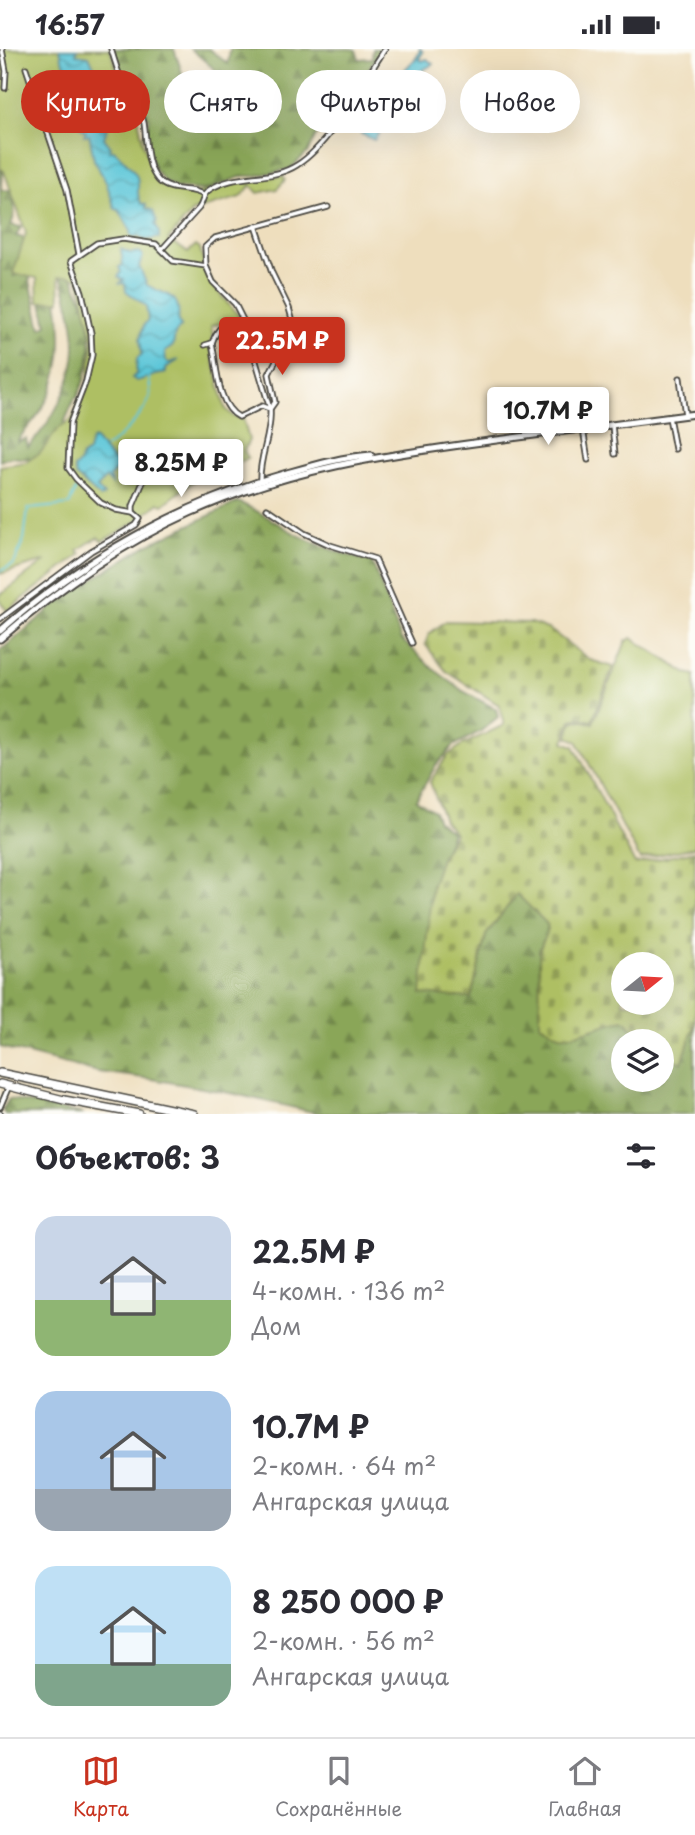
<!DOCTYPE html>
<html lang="ru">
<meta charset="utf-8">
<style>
:root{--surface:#fff;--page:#f2f2f3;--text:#2b2b33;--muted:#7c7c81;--line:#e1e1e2;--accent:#c8321e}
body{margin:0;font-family:"Playpen Sans",sans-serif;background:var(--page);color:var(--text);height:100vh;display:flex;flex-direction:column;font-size:26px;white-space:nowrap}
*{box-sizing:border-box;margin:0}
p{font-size:23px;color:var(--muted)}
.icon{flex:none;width:38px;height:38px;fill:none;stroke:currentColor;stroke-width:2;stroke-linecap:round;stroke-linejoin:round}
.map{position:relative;height:1065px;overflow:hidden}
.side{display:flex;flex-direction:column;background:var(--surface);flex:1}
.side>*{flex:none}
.banner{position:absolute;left:21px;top:21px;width:654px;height:63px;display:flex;gap:14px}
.needle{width:46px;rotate:72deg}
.fabs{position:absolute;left:611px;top:903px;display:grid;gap:14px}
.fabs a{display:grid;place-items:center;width:63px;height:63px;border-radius:50%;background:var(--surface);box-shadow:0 7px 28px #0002;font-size:35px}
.price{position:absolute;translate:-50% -60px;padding:0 16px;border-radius:7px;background:#fff;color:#222;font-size:23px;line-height:46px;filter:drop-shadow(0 2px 4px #0008)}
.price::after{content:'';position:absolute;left:50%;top:42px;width:21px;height:16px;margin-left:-10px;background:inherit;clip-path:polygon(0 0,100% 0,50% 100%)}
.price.selected{background:var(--accent);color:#fff}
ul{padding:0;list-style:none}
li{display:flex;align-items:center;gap:21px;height:175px;padding:0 35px}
li span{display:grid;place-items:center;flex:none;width:196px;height:140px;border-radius:21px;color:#555}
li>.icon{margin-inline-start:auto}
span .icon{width:84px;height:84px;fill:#fffc;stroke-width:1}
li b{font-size:30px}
h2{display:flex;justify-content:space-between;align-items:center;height:84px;padding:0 35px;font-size:30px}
.tag{padding:0 24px;border-radius:32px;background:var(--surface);box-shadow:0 7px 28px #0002;font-size:24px;line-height:63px}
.tag.selected{background:var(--accent);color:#fff}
.status{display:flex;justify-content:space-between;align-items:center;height:49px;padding:0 35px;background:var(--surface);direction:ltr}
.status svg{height:19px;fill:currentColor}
.tabs{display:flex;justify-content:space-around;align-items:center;height:98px;border-top:2px solid var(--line);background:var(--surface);font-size:19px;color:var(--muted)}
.tabs a{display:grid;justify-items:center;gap:4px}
.tabs .selected{color:var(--accent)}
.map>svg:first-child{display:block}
.forest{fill:url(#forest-firs);stroke:#5a6842;stroke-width:2}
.cemetery{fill:url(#cemetery-stones);stroke:#6c7547;stroke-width:2;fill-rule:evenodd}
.garden{fill:#aebf63;stroke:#6c7547;stroke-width:2}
.water{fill:url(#water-waves);stroke:#447882;stroke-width:2}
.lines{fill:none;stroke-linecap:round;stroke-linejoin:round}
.stream{stroke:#5cc6d8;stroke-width:2}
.street-casing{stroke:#484641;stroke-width:7}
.secondary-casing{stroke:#484641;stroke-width:9}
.highway-casing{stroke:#484641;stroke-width:10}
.street{stroke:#fff;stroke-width:3.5}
.secondary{stroke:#fff;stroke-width:5}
.highway{stroke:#fff;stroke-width:7}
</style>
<div class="status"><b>16:57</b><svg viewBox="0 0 49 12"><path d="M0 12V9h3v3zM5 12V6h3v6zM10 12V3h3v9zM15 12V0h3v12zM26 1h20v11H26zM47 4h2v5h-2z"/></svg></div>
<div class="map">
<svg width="695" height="1065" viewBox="0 0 695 1065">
<defs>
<pattern id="forest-firs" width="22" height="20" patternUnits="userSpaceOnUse" patternTransform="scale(1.75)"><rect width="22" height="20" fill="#8aa659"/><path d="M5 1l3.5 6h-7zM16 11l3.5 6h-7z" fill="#71874a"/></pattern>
<pattern id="cemetery-stones" width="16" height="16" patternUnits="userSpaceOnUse" patternTransform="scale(1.75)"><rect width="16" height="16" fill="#aebf63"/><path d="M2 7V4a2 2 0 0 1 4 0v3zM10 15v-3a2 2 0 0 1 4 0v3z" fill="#8e9b52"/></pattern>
<pattern id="water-waves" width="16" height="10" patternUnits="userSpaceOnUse" patternTransform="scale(1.75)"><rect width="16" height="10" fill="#5cc6d8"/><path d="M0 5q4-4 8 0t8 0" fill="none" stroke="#4ca1af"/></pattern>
</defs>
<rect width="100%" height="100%" fill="#fdfcf7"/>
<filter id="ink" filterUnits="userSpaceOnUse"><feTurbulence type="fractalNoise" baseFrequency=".0143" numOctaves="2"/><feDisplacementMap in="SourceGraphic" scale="14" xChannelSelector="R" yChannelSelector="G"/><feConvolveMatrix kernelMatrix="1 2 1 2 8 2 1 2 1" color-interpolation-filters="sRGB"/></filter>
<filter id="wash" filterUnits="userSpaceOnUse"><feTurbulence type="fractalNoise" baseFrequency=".00686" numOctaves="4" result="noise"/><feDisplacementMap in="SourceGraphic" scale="28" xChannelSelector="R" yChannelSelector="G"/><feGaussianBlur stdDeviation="1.57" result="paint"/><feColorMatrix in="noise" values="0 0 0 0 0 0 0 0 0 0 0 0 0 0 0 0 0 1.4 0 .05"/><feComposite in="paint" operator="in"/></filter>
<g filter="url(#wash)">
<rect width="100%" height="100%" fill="#eedebd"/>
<g class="forest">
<polygon points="113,0 174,0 185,32 226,30 191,0 209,0 228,15 230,0 350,0 356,1 359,10 372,9 373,0 381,0 338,69 316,87 308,103 290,120 254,127 243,127 204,141 177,139 165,133 155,121 144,86 150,69 144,66 139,51 124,36"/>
<path d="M0,120l3,3 -2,18h9c4,13 7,22 1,35l10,2 -5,9 8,2 -2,18 -5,4 1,6 -4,10 8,-3 7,3 12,52 6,-3 -10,-47 15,-2c11,47 16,88 -9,131 -7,13 -19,23 -26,35l9,-3 2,8c24,-25 47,-65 47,-101 0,-25 -9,-51 -15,-75l13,6c3,10 7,18 11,27 11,30 7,65 -7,94h-2c-10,20 -19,56 -43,60 -15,3 -16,-5 -32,3z"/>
<path d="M238,453c22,9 41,23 62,34 23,12 48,20 72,26l29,77 30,28 32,24 33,18 2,8 -17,14 -28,15 -17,19 -20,35 18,11 4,10 14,11 -20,53 39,112 15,-62 31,-42 30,31 1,5 -9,22 55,78 19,-8 13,-1 8,10 11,3 3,8h-25v39h39v-25l20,7 13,-39v91h-374l-86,-20 -83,-15 -54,-7 -98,-25v-396l66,-55 81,-51z"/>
<polygon points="9,1050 84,1065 5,1065 2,1061"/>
</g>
<path class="cemetery" d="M446,572l86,2 18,7 40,30 23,7 -21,54 -13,-3 -8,2 -7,22 10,4 61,118 60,-13v172l-13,40 -20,-8v-14h-16l-1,-8 -11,-3 -8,-10c-19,1 -49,18 -66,15 -6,-2 -14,-8 -20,-11l-1,-73 9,-22 -1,-5 -30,-30 -31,41 -15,63 -50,-4 11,-109 10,-30 13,-22 -11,-13 -14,-38 17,-26 15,-11 42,-20 -5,-20 -53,-34 -21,-27 4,-10zM623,915h39v39h-39z"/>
<g class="garden">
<path d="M0,0h110l13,40 13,18 7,36 14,39c41,20 41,10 81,0 14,-3 30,-4 45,-6l2,4 -8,9 -19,4 -7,-8 -10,12 -48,14 -25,29 20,12 8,-7 4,3c7,35 17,44 41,70l-30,8 2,9 -3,10 15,63 9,9 9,1 6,22 -5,11 4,7 -24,13 -32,11 -29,23 -4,-2 -26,21 -31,17 -4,-4 -20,13 3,4 -74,57 -7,-10v-6l46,-34 -46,13v-108l26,-4 15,-10 17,-23 14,-10 11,-23 5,-10 5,-46 -14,-61 -11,-3 -9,1 1,24 -22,1 -1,-24 -24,-4 13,-41 -22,-62 -4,-3z"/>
<polygon points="632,589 686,624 695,626 695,798 640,810 577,692 568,688 572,673 579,671 593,674 626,592"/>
</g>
<g class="water">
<path d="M60,0h17l-1,5 13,2 5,11 -3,4 2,18 -2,5 4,15 -2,3 6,6 4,10h4l-3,10 7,9 -2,4 5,-1c4,4 22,21 23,27 3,9 -2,19 5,27h4v4l7,3 4,11 -2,2 4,8v6l-14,2 -7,-4 -3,2 -5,-3 1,-4 -12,-21 -4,-1 -9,-27 -12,-22 -4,-22 -1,-3h-5l2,-3 -6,-5 -2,-29 -4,1 -1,-19 -11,-21z"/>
<path d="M420,0l3,3 -4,7 3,2 5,-2 6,5 -15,9 -5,10 1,5c-11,5 -8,6 -16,15 -10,11 -20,20 2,27h-18l-8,10 -13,-6c2,-14 8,-28 20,-39h6c6,-7 10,-14 15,-21 6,-11 16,-13 18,-25z"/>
<path d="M121,200l9,4 10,-1 3,4 -4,10 8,19c21,12 35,8 31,38l3,3 -6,8 -2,12 -8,6 1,9 3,2 10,-3 -13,8v4l-29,9 -5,-3 4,-4 1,-16 5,-4 -2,-15 4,-14 4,-5 -2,-14 -20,-15 -1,-7 -5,-1 4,-3 -6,-3 3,-5 -2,-5 4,-2z"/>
<polygon points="94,390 120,419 131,422 128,425 131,429 130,431 124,423 117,420 110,428 112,435 106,429 97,439 104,446 101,449 76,427 74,419 79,415 82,407 88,403 91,392"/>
</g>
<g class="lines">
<g class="stream">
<path d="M105,399c14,-9 43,-37 45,-53 1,-6 -1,-12 -1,-18"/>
<polyline points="0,522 14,515 24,490 28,460 69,456 76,440"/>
</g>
</g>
</g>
<g filter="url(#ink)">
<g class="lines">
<g class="street-casing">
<g id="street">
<polyline points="2,0 6,22 5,39"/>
<path d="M111,0c4,12 7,25 13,36 6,14 17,22 20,38 3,18 1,42 14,57 13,14 35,6 45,15"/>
<polyline points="26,19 67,141 79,205"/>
<path d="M163,199c12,-13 24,-27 36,-40 5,-7 3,-13 10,-18 26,-18 62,-8 88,-25 34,-21 65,-82 88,-116"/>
<path d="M212,294c6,-17 13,-23 32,-19"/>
<path d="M205,296l7,-2c5,22 5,63 27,74l23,-11 8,3 5,-7 -6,-28 17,-33 11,-4 -8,-29 -17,-35 -16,-47"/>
<polyline points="680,329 685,366"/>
<polyline points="669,368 675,400"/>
<polyline points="612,376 615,405"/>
<polyline points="598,378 601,346"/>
<polyline points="583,380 588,411"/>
<path d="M260,431c-1,-24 12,-46 10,-71l-25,-85 -10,-20 -22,-22 -7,-16 -1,-19 10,-9 113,-31"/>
<polyline points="267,459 304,484 330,496 375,510 412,594"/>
<polyline points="133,464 133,457 158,397"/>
<polyline points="0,570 91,502 136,476 140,470 133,464 116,461 101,454 76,430 68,419 70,374 86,332 92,306 91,284 82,243 71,212 97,194 123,190 156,195 173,212 206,217"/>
<polyline points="0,1058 9,1037"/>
<polyline points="0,1064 1,1065"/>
</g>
</g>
<g class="secondary-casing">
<g id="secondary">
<path d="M0,582c83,-73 181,-128 287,-158 28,-8 55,-16 84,-18"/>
<path d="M0,590c58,-50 121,-95 190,-126 97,-44 195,-58 299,-72 69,-9 137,-18 206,-27"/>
</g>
</g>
<g class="highway-casing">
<g id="highway">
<polyline points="0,1024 194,1065"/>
<polyline points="0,1035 64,1051 139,1065"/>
</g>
</g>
<use href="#street" class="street"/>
<use href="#secondary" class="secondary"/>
<use href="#highway" class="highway"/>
</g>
</g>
</svg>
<div class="fabs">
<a><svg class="needle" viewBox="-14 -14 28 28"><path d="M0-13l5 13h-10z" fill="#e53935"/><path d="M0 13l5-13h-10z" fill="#7c7c81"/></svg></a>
<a><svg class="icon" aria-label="layers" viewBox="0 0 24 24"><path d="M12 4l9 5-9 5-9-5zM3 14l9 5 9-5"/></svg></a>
</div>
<b class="price selected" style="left:282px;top:328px">22.5M ₽</b>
<b class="price" style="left:548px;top:398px">10.7M ₽</b>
<b class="price" style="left:181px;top:450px">8.25M ₽</b>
<div class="banner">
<a class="tag selected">Купить</a>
<a class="tag">Снять</a>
<a class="tag">Фильтры</a>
<a class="tag">Новое</a>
</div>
</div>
<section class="side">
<h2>Объектов: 3<svg class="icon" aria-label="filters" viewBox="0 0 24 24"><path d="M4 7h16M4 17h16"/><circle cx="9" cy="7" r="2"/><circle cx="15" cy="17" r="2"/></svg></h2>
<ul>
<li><span style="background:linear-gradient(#c9d6e8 60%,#8fb573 0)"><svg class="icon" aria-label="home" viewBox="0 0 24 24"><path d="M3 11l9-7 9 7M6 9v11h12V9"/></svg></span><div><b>22.5M ₽</b><p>4-комн. · 136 m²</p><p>Дом</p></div></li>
<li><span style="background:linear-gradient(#a9c7e8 70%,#9aa5b1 0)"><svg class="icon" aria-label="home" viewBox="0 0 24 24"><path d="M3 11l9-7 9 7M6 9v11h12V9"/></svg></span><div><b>10.7M ₽</b><p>2-комн. · 64 m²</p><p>Ангарская улица</p></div></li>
<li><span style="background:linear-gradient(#bfe0f5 70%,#7fa58c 0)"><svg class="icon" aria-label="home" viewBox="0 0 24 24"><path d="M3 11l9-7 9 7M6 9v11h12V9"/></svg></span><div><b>8 250 000 ₽</b><p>2-комн. · 56 m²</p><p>Ангарская улица</p></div></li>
</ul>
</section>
<nav class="tabs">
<a class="selected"><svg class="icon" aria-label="map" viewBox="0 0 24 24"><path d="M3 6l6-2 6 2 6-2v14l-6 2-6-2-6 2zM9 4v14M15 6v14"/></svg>Карта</a>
<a><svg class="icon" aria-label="saved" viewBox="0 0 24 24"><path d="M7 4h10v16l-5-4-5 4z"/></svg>Сохранённые</a>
<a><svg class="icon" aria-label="home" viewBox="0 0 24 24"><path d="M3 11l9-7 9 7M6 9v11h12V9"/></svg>Главная</a>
</nav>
